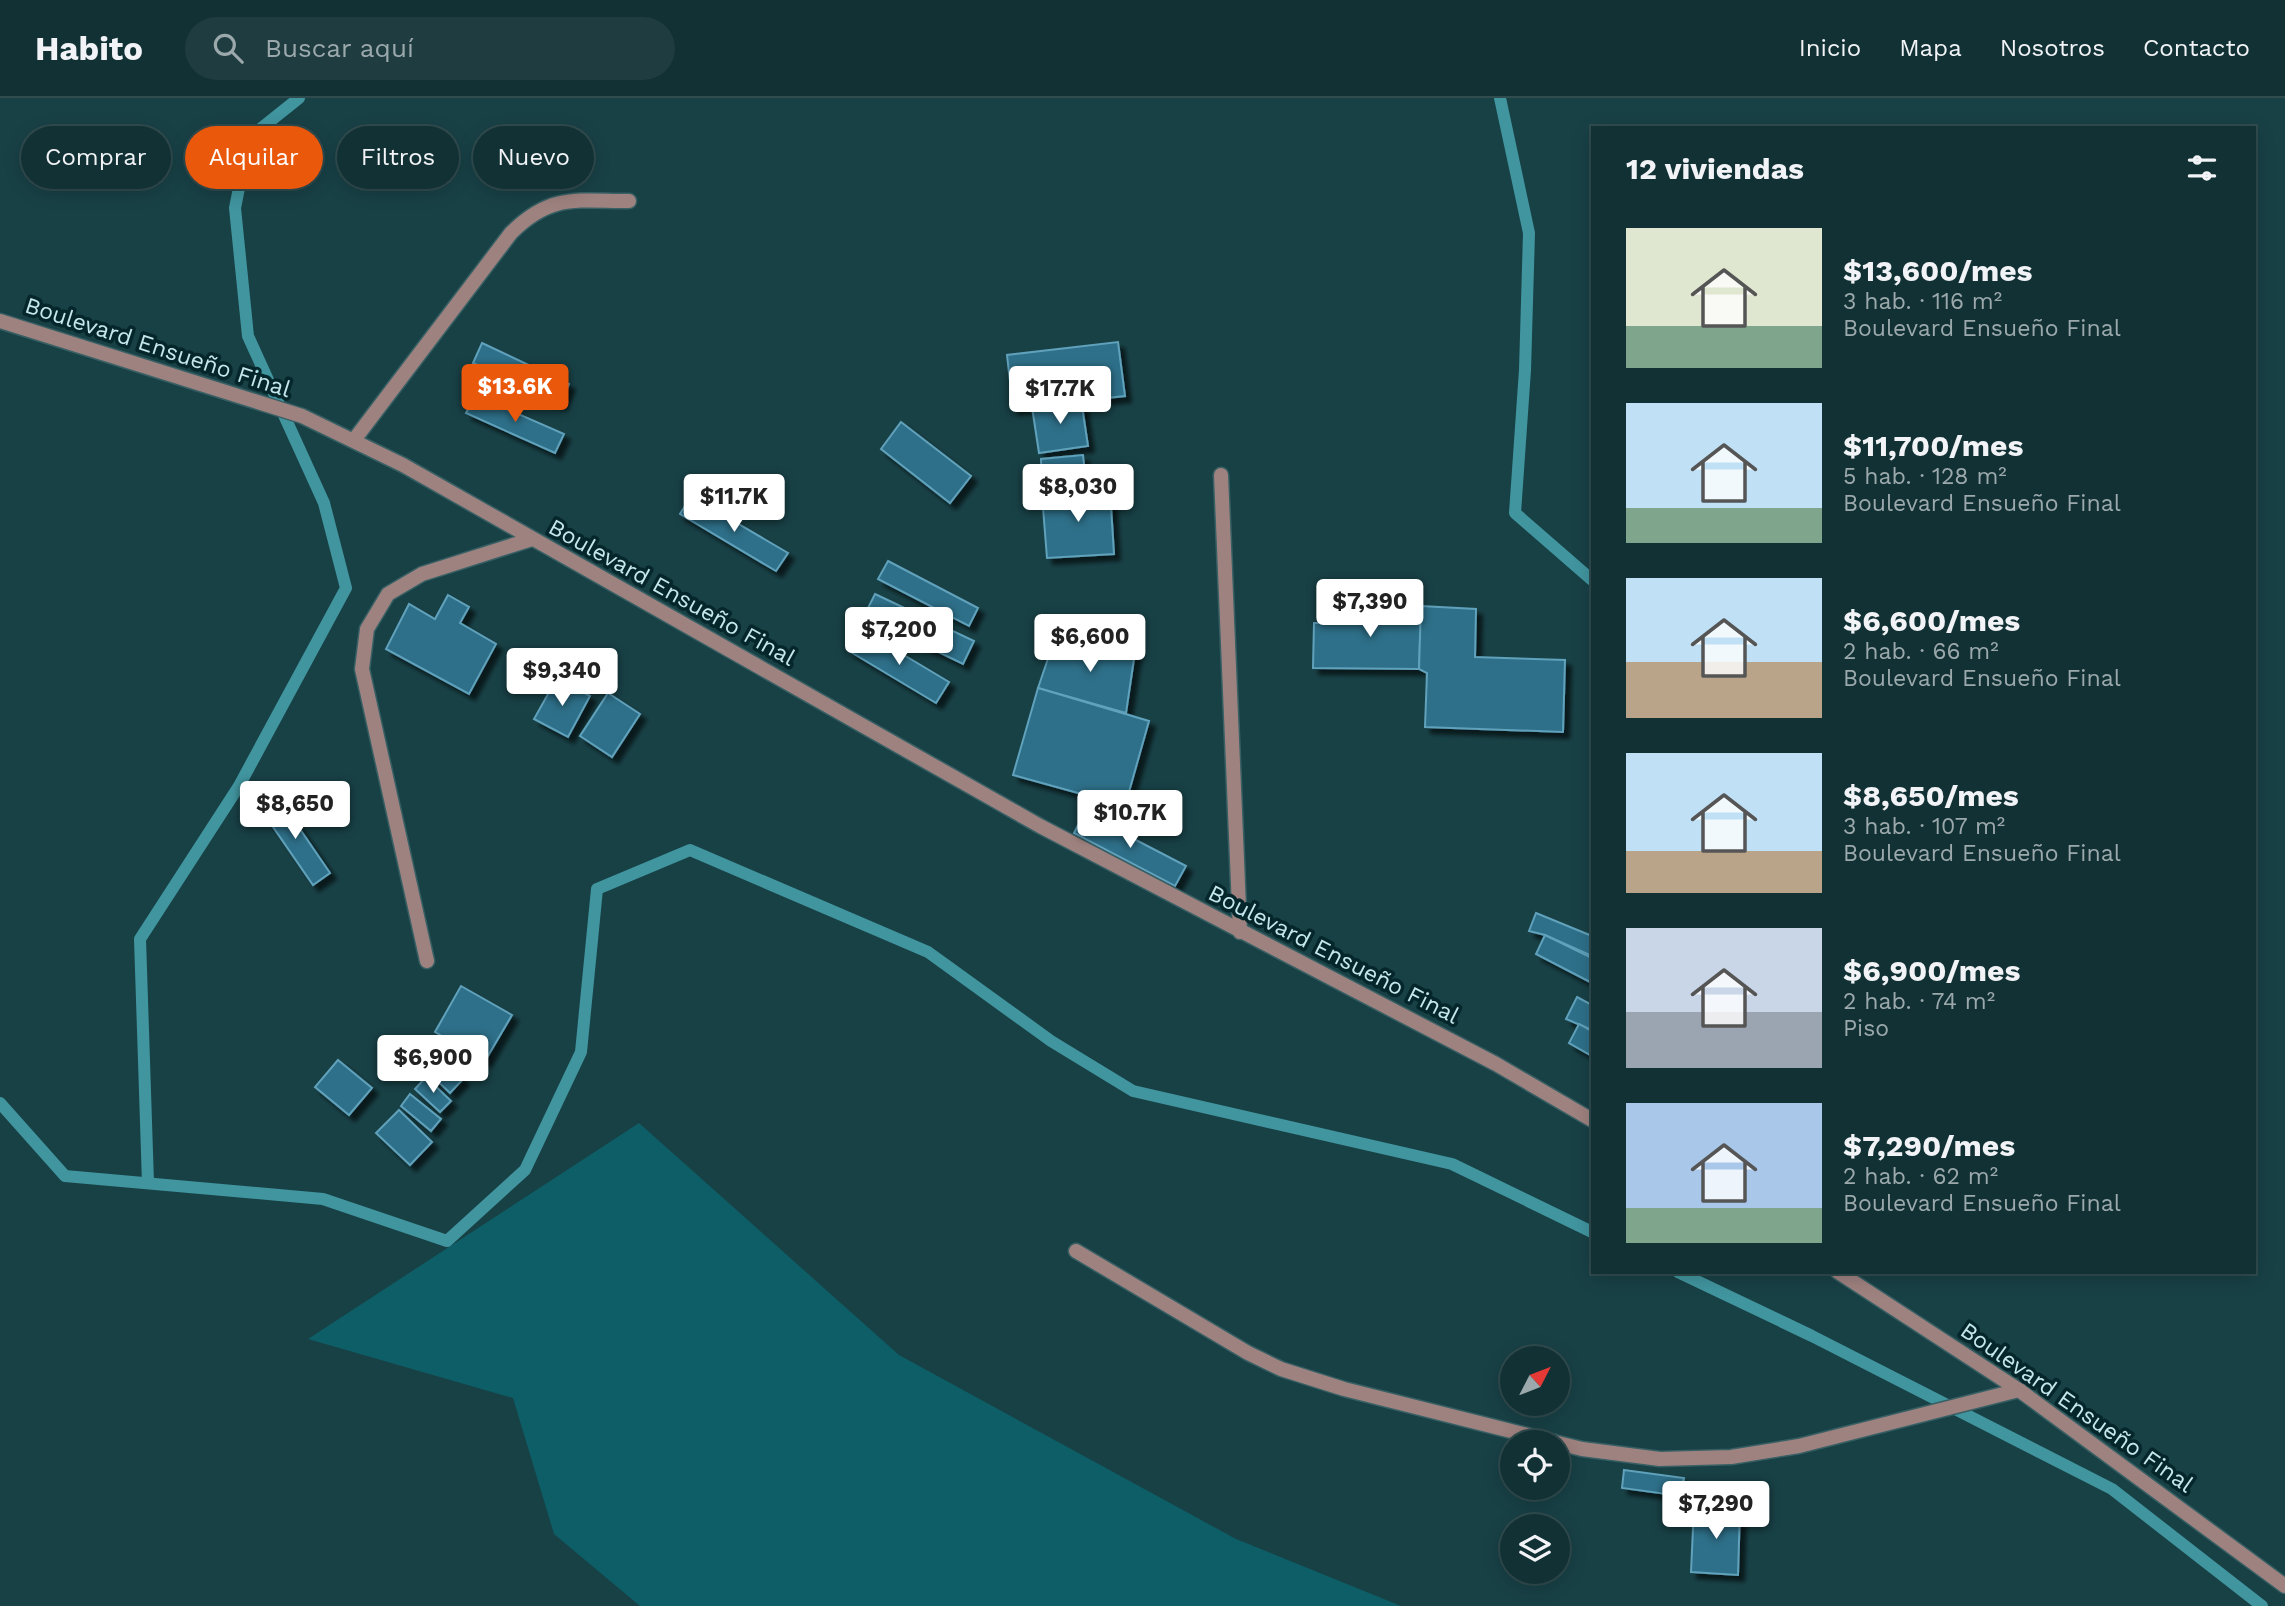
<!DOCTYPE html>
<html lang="es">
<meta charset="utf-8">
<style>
:root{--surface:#123134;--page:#1f3d40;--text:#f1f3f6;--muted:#9ca9ac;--line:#314c4f;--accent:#ea580c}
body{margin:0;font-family:"Work Sans",sans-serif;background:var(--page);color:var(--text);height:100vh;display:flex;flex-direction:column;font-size:26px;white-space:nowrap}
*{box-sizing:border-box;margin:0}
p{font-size:23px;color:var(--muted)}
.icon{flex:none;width:38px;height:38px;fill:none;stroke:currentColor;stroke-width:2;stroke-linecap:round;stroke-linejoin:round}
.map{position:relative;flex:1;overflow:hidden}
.drawer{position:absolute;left:1591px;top:28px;width:665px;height:1148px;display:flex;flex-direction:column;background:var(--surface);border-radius:0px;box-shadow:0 4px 18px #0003,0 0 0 2px var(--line)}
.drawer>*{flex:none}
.top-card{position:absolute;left:21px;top:28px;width:665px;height:63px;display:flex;gap:14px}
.needle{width:46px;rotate:48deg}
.fabs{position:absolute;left:1500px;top:1248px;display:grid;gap:14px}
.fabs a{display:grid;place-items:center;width:70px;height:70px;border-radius:50%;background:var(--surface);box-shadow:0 4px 18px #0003,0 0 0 2px var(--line);font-size:35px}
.price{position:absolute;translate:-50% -60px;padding:0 16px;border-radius:7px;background:#fff;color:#222;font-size:23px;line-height:46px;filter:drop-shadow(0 2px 4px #0008)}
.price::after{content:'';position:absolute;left:50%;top:42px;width:21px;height:16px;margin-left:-10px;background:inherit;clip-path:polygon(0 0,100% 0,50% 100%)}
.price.active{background:var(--accent);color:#fff}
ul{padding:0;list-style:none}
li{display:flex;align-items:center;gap:21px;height:175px;padding:0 35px}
li span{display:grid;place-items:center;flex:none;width:196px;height:140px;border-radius:0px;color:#555}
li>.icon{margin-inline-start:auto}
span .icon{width:84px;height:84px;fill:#fffc;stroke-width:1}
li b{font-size:30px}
h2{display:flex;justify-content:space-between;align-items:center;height:84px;padding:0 35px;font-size:30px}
.tag{padding:0 24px;border-radius:32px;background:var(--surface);box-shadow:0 4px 18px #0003,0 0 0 2px var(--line);font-size:24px;line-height:63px}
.tag.active{background:var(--accent);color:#fff}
header{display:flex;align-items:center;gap:42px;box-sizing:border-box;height:98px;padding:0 35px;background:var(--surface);border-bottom:2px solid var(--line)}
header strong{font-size:33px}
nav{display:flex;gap:38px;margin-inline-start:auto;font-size:24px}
.search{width:490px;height:63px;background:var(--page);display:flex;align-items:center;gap:18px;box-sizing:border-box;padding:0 24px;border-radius:38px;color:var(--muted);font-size:26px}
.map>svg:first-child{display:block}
.green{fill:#0d5e66}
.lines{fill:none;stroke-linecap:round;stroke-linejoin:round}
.stream{stroke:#41959f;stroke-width:12}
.building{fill:#2e7089;stroke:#60a1bb;stroke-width:2;filter:url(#shadow)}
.service-casing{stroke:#375f64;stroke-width:17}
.minor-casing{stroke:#375f64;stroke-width:17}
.service{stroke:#9e827f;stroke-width:14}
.minor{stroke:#9e827f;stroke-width:14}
.labels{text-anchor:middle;stroke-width:7;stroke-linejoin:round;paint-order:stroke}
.street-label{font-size:23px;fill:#c4e8ed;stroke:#05272b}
</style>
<header>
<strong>Habito</strong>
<div class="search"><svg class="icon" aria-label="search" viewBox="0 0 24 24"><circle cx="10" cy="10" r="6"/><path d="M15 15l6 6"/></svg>Buscar aquí</div>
<nav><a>Inicio</a><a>Mapa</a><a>Nosotros</a><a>Contacto</a></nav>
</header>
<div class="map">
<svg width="2285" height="1508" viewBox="0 0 2285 1508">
<defs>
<filter id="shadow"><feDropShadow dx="6" dy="6" stdDeviation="2" flood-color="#0009"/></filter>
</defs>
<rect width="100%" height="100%" fill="#184146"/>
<polygon class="green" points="639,1025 899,1257 1236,1441 1401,1508 640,1508 554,1436 513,1300 308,1241"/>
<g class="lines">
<g class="stream">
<polyline points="1500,0 1529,135 1525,272 1515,415 1592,482"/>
<polyline points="0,1005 65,1078 323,1101 447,1143 525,1072 581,954 597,791 690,752 928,854 1051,943 1133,993 1452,1066 1592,1134"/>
<polyline points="148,1085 140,841 239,688 346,490 324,405 248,238 235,110 249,40 299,0"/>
<polyline points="1678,1174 1812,1238 2112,1391 2262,1508"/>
</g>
</g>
<g class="building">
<polygon points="1118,244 1125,298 1013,310 1007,257"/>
<polygon points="482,245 569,286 560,306 473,265"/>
<polygon points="475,297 564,336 555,355 466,315"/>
<polygon points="1081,301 1088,348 1039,355 1032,309"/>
<polygon points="901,324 971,378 950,405 881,351"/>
<polygon points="1083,357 1087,395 1042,397 1041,361"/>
<polygon points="1110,392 1114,456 1047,460 1042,397"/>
<polygon points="691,398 788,455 776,473 680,416"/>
<polygon points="888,463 978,510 969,528 878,481"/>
<polygon points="875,496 974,543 963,566 864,518"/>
<polygon points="448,497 469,509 460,525 496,546 469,596 386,551 409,506 435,521"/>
<polygon points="1342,506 1421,508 1419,571 1313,570 1314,525 1349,525"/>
<polygon points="1421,508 1476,511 1475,559 1565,562 1563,634 1425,629 1427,575 1419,571"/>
<polygon points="862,532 949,584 936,605 849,553"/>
<polygon points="1054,543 1135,554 1126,615 1038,590"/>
<polygon points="557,580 590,598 568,639 534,621"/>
<polygon points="1038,590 1149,623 1125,708 1013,677"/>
<polygon points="608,595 640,616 612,659 580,638"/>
<polygon points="278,699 330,775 313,787 260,710"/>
<polygon points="1084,715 1186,768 1175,788 1074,735"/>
<polygon points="1536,815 1592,838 1592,858 1545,837 1529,833"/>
<polygon points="1545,837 1592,860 1592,885 1536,856"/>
<polygon points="461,888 512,917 485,963 435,934"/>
<polygon points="1577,899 1592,907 1592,932 1566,921"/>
<polygon points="1579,926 1592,933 1592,958 1569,945"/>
<polygon points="438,957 463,981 450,995 425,971"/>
<polygon points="338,962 372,990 349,1017 315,989"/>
<polygon points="426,979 451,1003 440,1014 415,991"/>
<polygon points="410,996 441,1021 431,1033 401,1008"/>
<polygon points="399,1012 432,1044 410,1067 376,1035"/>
<polygon points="1624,1372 1684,1380 1681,1398 1622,1390"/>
<polygon points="1694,1409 1740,1410 1738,1477 1691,1474"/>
</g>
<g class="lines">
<g class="service-casing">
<g id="service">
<path d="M354,342l157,-207c40,-40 66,-32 118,-32"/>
<polyline points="1221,377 1240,834"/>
<polyline points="1076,1153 1248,1255 1281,1271 1344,1291 1555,1344"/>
<polyline points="1558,1345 1582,1351 1660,1361 1731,1359 1799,1348 2019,1292"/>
</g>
</g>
<g class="minor-casing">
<g id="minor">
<polyline points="0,223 302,318 403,367 1040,728 1496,966 1592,1022"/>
<polyline points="427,863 362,571 367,531 388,496 422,476 532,441"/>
<polyline points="1838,1174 2019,1292 2285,1488"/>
</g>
</g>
<use href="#service" class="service"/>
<use href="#minor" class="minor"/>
</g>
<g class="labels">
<g class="street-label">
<text transform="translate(158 249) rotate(18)" y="8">Boulevard Ensueño Final</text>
<text transform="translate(672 494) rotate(29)" y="8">Boulevard Ensueño Final</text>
<text transform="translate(1334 856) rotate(27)" y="8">Boulevard Ensueño Final</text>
<text transform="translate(2077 1309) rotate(35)" y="8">Boulevard Ensueño Final</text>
</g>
</g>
</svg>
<div class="fabs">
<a><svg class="needle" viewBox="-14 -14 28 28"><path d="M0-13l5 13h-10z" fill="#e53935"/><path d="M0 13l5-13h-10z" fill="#9ca9ac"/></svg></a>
<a><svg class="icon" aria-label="locate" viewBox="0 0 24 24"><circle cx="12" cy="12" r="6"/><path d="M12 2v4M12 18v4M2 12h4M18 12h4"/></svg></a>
<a><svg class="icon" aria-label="layers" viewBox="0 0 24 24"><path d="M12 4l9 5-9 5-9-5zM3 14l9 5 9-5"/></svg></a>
</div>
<b class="price active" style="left:515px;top:326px">$13.6K</b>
<b class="price" style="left:1060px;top:328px">$17.7K</b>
<b class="price" style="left:1078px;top:426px">$8,030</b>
<b class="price" style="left:734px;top:436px">$11.7K</b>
<b class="price" style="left:1370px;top:541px">$7,390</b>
<b class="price" style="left:899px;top:569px">$7,200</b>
<b class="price" style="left:1090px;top:576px">$6,600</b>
<b class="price" style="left:562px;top:610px">$9,340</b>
<b class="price" style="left:295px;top:743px">$8,650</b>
<b class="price" style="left:1130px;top:752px">$10.7K</b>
<b class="price" style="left:433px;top:997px">$6,900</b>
<b class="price" style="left:1716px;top:1443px">$7,290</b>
<div class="top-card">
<a class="tag">Comprar</a>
<a class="tag active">Alquilar</a>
<a class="tag">Filtros</a>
<a class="tag">Nuevo</a>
</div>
<section class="drawer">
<h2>12 viviendas<svg class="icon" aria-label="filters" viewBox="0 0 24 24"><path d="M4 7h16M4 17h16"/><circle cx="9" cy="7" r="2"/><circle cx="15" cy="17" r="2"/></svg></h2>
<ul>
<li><span style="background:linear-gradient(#dfe7d0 70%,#7fa58c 0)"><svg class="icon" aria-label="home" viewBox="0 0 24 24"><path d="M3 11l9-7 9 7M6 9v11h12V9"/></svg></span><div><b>$13,600/mes</b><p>3 hab. · 116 m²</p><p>Boulevard Ensueño Final</p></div></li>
<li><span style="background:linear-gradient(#bfe0f5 75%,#7fa58c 0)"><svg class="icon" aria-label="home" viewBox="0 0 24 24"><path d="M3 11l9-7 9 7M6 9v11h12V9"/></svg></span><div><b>$11,700/mes</b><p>5 hab. · 128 m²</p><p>Boulevard Ensueño Final</p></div></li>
<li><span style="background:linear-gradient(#bfe0f5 60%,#b9a48a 0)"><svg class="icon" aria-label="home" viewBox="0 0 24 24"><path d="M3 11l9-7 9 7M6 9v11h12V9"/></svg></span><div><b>$6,600/mes</b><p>2 hab. · 66 m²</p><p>Boulevard Ensueño Final</p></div></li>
<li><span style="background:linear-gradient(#bfe0f5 70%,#b9a48a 0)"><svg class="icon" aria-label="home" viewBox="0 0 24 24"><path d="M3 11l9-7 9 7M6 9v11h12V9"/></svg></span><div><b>$8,650/mes</b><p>3 hab. · 107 m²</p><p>Boulevard Ensueño Final</p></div></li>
<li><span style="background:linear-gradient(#c9d6e8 60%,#9aa5b1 0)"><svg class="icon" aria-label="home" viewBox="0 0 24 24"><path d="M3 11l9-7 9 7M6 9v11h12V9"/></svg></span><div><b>$6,900/mes</b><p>2 hab. · 74 m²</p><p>Piso</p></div></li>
<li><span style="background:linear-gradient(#a9c7e8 75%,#7fa58c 0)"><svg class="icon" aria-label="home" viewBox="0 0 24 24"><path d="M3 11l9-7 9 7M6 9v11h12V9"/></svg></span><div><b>$7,290/mes</b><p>2 hab. · 62 m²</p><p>Boulevard Ensueño Final</p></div></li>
</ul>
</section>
</div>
